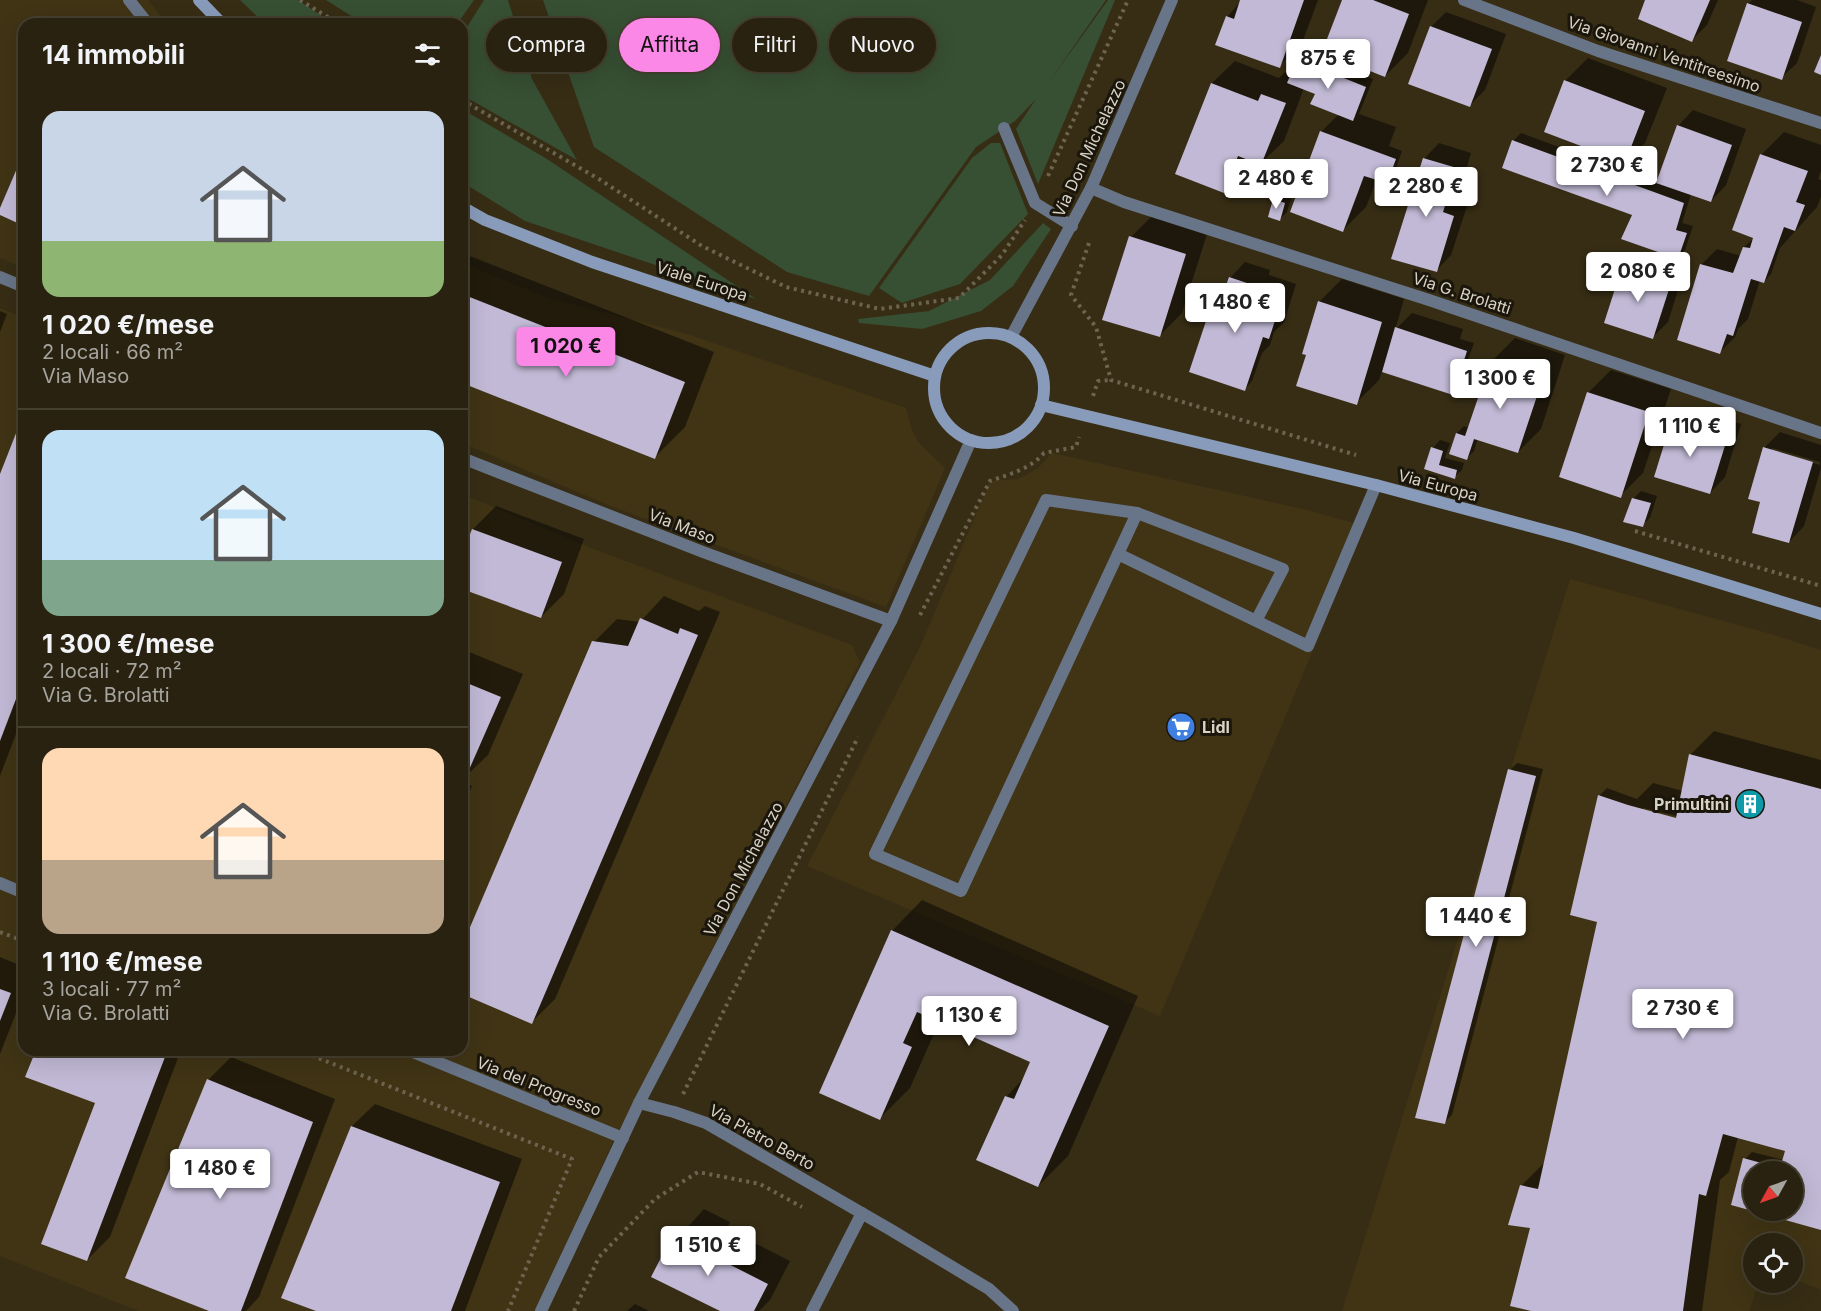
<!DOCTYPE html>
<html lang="it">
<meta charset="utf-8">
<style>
:root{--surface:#292210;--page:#312a19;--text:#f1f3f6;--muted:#a5a49f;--line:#453f30;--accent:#fb87e6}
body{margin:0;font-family:Inter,sans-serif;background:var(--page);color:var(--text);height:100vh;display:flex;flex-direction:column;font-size:22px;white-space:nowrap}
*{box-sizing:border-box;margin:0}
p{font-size:20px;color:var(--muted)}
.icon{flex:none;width:33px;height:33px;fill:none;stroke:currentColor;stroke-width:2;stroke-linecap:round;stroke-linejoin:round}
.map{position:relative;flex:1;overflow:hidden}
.details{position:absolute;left:18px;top:18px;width:450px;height:1038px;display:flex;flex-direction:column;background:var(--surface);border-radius:18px;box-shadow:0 6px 24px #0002,0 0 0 2px var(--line)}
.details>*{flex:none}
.banner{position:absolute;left:486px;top:18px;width:570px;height:54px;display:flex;gap:12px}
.needle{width:39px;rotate:230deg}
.fabs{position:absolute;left:1743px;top:1161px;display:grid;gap:12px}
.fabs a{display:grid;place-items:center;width:60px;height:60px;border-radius:50%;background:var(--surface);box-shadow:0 6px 24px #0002,0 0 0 2px var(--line);font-size:30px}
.price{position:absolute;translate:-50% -51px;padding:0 14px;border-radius:6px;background:#fff;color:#222;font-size:20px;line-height:39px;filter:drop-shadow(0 2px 3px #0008)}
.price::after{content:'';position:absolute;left:50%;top:36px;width:18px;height:14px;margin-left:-9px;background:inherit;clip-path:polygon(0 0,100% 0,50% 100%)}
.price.current{background:var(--accent);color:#111}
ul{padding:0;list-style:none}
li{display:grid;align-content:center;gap:12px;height:318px;padding:0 24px}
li+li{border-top:2px solid var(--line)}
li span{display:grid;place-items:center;height:186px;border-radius:18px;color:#555}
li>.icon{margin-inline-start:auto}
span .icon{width:108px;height:108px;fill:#fffc;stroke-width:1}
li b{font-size:26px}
h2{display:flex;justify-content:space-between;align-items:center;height:72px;padding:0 24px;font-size:26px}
.tag{padding:0 21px;border-radius:27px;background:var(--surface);box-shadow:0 6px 24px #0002,0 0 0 2px var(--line);font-size:21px;line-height:54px}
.tag.current{background:var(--accent);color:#111}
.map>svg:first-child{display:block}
.built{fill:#403415;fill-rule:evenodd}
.green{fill:#374f33}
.shadow{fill:#0007;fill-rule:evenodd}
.building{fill:#c1b9d5;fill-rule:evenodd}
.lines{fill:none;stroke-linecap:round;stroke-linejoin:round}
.path{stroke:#6d6450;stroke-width:4;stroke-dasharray:3 4.5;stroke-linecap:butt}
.lane{stroke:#687487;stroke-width:12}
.street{stroke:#687487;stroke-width:12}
.secondary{stroke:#889bba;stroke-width:12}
.labels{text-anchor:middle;stroke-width:6;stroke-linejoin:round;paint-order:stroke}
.street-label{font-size:16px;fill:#d9d3c6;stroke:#1a160c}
.poi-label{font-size:16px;font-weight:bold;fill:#d9d3c6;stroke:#1a160c;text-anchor:start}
</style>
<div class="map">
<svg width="1821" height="1311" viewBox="0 0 1821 1311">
<rect width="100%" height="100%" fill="#372d15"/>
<g class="built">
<polygon points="0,0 148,0 167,24 24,24 24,268 0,258"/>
<polygon points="462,263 548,298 687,334 906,408 912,430 918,442 945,468 886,607 613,507 462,443"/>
<polygon points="0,308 24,318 24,1050 462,1050 462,494 596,550 852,645 860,662 611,1146 535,1311 138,1311 0,1256"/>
<polygon points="1052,453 1303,509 1365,526 1160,1016 807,866 920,647 990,481 1018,479 1037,469"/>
<path d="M1570,579l194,53 57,18v640l-28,-11 -1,-35h-38v38l5,1 -10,28h-407zM1754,1172h38v38h-38z"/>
</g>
<g class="green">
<polygon points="240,0 298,0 334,24 265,24"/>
<polygon points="326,0 474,0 457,24 364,24"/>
<polygon points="484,0 508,0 532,79 577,160 462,95 462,35"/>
<polygon points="543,0 1106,0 1049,82 1108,0 1115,0 1038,184 1016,129 1036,99 1015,121 976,147 869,296 787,272 594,147"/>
<polygon points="462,109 547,159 756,299 525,221 462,182"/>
<polygon points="991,143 1000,143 1028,214 960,284 902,303 879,288 972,158"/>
<polygon points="1043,223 1051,229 1013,286 981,311 922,329 859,323 858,319 929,311 990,280"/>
</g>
<g class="shadow">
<polygon points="1242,0 1318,0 1302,43 1279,66 1227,17"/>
<polygon points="1344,0 1428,0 1408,53 1385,76"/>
<polygon points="1647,0 1718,0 1707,25 1692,40"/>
<polygon points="1752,0 1797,0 1816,7 1797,63 1781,78 1748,4"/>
<polygon points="1446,12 1506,34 1485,90 1469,106 1431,27"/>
<polygon points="1305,52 1373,79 1359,114 1396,127 1389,146 1402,151 1394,174 1386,181 1377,178 1366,207 1343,230 1292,211 1322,131 1339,114 1317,93 1304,88 1284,141 1261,163 1250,159 1246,168 1223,191 1177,173 1212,83 1235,61 1279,78 1285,72 1292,74 1298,60"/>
<polygon points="1588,58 1667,88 1645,143 1622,166 1583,145 1565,81"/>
<polygon points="1693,110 1746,129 1726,185 1711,201 1691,194 1682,223 1693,226 1685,250 1678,257 1634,215 1513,141 1521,133 1658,184 1678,126"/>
<polygon points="1784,132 1821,145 1821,171 1818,179 1821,180 1821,197 1817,207 1780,248 1771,274 1764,282 1760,280 1748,319 1738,329 1735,337 1720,352 1679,339 1702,264 1717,249 1741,256 1744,247 1752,240 1754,241 1761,155"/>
<polygon points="1439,143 1471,153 1458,197 1469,200 1451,255 1436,271 1424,159"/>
<polygon points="1281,193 1292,195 1287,212 1280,219 1274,200"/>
<polygon points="1154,214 1208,231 1182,313 1159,336 1104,319 1131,237"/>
<polygon points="1639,252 1685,268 1668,322 1653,337 1623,268"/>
<polygon points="462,253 714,352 685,427 655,457 462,381"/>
<polygon points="1245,262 1270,270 1269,275 1296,284 1284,322 1274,332 1270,345 1262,353 1252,381 1245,389 1214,301 1226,289 1230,278"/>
<polygon points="1342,279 1404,299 1395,330 1412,313 1463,329 1460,339 1474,343 1459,386 1452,393 1382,371 1379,380 1356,403 1308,355 1319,302"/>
<polygon points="0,311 7,314 0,332"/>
<polygon points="1515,338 1565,355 1541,429 1518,452 1478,438 1474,451 1467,458 1457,433 1464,426 1469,428 1492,361"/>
<polygon points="1611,370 1671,389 1643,473 1620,496 1588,393"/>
<polygon points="1688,407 1741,424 1725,477 1710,493 1672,423"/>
<polygon points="24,417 24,713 0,776 0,478"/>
<path d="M1780,432l41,13v23l-17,58 -15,16 -27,-41 2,-53zM1772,448l48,14v3l-48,-14z"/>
<polygon points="1440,440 1450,443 1445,458 1464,463 1462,470 1454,477 1426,468 1433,448"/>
<polygon points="1641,491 1657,496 1650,518 1642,525 1634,498"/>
<polygon points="496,506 584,539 564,594 541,617 470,567 462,564 462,559 473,529"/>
<polygon points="664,596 699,611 705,606 720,612 555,999 532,1022 462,992 462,949 594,642 617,619 640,622"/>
<polygon points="462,649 523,674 488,755 468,774 465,782 472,786 462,811"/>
<path d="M1714,731l107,29v468l-29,-18v-38h-38l-9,-13 7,-7 32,8 2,-10 -48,-13 -9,35 -9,8 -18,131h-165l-5,-84 -11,-41 23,-23 55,-242 -28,-7 29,-119 7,-7 30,11 16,-16 30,8 8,-37zM1643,808l41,10 -1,3 -40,-10z"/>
<polygon points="1517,763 1543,769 1452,1115 1444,1123 1510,770"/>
<polygon points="922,900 1138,996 1068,1156 1038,1186 1006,1097 1024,1078 1032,1061 940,1020 910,1088 880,1118 892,931"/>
<polygon points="0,957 24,967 24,993 0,1054"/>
<polygon points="37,1050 181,1050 110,1237 87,1260 97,1103"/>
<polygon points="231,1057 335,1099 259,1297 246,1311 213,1311 208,1080"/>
<polygon points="375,1104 522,1159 465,1311 320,1311 352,1126"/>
<polygon points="704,1209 730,1222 727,1229 790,1261 770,1300 759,1311 724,1311 666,1251"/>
<polygon points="635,1304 649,1311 627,1311"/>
</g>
<g class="building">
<polygon points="1240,0 1304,0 1280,68 1215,45 1226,16 1234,19"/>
<polygon points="1342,0 1373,0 1409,14 1385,77 1322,52"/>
<polygon points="1645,0 1710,0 1692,42 1638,19"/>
<polygon points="1747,3 1802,22 1782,80 1727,61"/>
<polygon points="1430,26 1492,49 1470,107 1408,84"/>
<polygon points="1821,55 1821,75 1814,72"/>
<polygon points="1297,59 1366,87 1353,121 1310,104 1315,94 1287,83"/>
<polygon points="1564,80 1645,111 1623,168 1579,151 1581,146 1544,132"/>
<polygon points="1211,83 1258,101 1261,94 1286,103 1261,165 1238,156 1224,193 1175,174"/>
<polygon points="1677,125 1732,145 1711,202 1656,183"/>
<polygon points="1320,131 1396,159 1387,183 1364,176 1343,232 1290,212"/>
<polygon points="1512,140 1684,203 1676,230 1687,233 1678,259 1621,239 1632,215 1502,168"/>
<polygon points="24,152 24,226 0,215 0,208"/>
<polygon points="1760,154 1808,171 1796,202 1805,205 1795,231 1784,227 1764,283 1751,279 1733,336 1727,334 1720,354 1677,340 1700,264 1733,273 1743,247 1750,248 1753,238 1732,230"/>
<polygon points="1423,158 1457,168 1443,212 1454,216 1437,272 1391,259"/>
<polygon points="1273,199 1285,203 1280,221 1268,217"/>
<polygon points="1129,236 1186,254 1160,337 1102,320"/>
<polygon points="1622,267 1671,283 1653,339 1604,323"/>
<polygon points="1229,277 1256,286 1254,290 1282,299 1269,339 1263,337 1245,391 1189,372 1213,300 1220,302"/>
<polygon points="462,294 685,382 655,459 462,383"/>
<polygon points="1318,301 1382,322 1357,405 1296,386 1306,355 1302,354"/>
<polygon points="1395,327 1467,351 1453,395 1382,372"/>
<polygon points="1491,360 1543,378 1518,453 1474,439 1467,460 1449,454 1456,433 1465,436"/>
<polygon points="1587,392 1649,412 1621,498 1559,477"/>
<polygon points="24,413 24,678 0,741 0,474"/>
<polygon points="1671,422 1727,439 1710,494 1654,477"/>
<polygon points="1431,447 1443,451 1439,465 1457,470 1455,479 1424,469"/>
<polygon points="1763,447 1813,462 1789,543 1752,533 1760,502 1748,499"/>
<polygon points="1632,498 1651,503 1643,527 1623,522"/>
<polygon points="472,529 562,562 541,618 462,589 468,568 462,566 462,555"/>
<polygon points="640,618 678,634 680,628 698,635 532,1024 462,994 462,946 592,641 628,646"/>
<polygon points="462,681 501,697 465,779 462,778"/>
<path d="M1689,754l132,35v441l-90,-25 12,-47 37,10 5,-17 -62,-17 -17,62 -7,-2 -16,117h-152l-21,-5 20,-78 -22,-3 12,-40 18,4 59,-267 -27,-7 28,-120 30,10 48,13zM1754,1172h38v38h-38z"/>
<polygon points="1508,769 1536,776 1445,1124 1415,1118"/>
<polygon points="891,930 1109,1026 1038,1187 976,1160 1005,1096 1014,1099 1030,1062 917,1012 903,1043 912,1047 880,1120 819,1093"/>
<polygon points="0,989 11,993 0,1021"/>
<polygon points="36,1050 146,1050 165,1057 87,1261 41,1244 95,1103 25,1077"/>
<polygon points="207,1079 313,1122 241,1311 209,1311 125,1278"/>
<polygon points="351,1126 500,1182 451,1311 316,1311 281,1298"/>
<polygon points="680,1232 708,1246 705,1252 768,1284 754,1311 720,1311 651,1277 665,1250 670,1252"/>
</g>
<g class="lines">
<g class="path">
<polyline points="300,0 339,24"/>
<polyline points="462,100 599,179 702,246 786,287 880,309 959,298 1002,255 1025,220"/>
<polyline points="1048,176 1128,0"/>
<polyline points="1089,243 1071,295 1096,327 1111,380 1356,455"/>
<polyline points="1093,396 1098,381 1111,380"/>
<polyline points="1635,531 1821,586"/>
<path d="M920,615l70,-134c20,-7 40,-12 54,-28l32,-6 3,-10"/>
<polyline points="0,932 24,941"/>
<polyline points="298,1050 572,1159 508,1311"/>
<polyline points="683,1094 858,737"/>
<polyline points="574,1311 599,1257 655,1199 698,1172 760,1184 802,1207"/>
</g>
<g class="lane">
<polyline points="1004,128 1035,203 1072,226"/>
<polyline points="1118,554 1137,513"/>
<polyline points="1256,621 1283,569 1137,513 1046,500 875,854 961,891 1118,554 1308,646 1376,485"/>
</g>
<g class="street">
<polyline points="129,0 148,24"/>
<polyline points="1464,0 1598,51 1821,123"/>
<polyline points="1091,188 1124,202 1429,300 1821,433"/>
<polyline points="0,277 24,287"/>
<polyline points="1011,337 1091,188 1172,0"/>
<polyline points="462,458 703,552 891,621"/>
<polyline points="0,883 24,893"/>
<polyline points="408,1050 623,1138"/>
<polyline points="639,1103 674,1112 706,1123 891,1230 989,1289 1013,1311"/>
<polyline points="541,1311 639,1103 891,621 971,440"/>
<polyline points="812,1311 862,1213"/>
</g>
<g class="secondary">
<polyline points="199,0 222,24"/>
<polyline points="462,207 485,220 592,262 935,376"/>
<circle cx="989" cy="388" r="55"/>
<polyline points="1041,405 1376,485 1574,538 1821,614"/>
</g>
</g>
<defs>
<g id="supermarket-disc" transform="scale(1.5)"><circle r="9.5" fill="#3f7fe0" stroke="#1a160c"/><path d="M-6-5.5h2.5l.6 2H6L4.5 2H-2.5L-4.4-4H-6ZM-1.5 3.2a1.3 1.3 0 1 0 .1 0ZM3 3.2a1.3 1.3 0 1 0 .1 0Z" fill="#fff"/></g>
<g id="building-disc" transform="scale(1.5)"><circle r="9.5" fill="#0f9aa8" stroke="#1a160c"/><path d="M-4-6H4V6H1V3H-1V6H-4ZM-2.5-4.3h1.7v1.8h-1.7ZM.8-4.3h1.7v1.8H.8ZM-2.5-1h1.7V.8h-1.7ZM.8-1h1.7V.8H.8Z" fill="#fff"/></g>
</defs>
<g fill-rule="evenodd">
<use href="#supermarket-disc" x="1181" y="727"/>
<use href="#building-disc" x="1750" y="804"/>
</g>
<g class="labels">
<g class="street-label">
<text transform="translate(1664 54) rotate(19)" y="6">Via Giovanni Ventitreesimo</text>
<text transform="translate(1089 148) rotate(-65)" y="6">Via Don Michelazzo</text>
<text transform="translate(702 281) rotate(18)" y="6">Viale Europa</text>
<text transform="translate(1462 293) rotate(18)" y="6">Via G. Brolatti</text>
<text transform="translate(1438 485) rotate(15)" y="6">Via Europa</text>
<text transform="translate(682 526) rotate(21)" y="6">Via Maso</text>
<text transform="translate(743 869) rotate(-62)" y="6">Via Don Michelazzo</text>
<text transform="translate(539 1086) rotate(22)" y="6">Via del Progresso</text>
<text transform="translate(762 1137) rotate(29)" y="6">Via Pietro Berto</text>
</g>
<g class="poi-label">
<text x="1202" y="733">Lidl</text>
<text x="1729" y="810" text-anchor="end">Primultini</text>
</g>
</g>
</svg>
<div class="fabs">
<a><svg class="needle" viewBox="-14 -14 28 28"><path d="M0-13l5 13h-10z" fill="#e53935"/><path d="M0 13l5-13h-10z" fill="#a5a49f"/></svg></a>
<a><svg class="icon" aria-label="locate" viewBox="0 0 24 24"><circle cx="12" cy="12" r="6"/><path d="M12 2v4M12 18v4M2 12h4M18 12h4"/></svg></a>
</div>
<b class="price" style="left:1328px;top:90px">875 €</b>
<b class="price" style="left:1607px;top:197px">2 730 €</b>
<b class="price" style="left:1276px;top:210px">2 480 €</b>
<b class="price" style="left:1426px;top:218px">2 280 €</b>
<b class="price" style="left:1638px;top:303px">2 080 €</b>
<b class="price" style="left:1235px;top:334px">1 480 €</b>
<b class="price current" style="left:566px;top:378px">1 020 €</b>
<b class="price" style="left:1500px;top:410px">1 300 €</b>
<b class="price" style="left:1690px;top:458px">1 110 €</b>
<b class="price" style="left:1476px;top:948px">1 440 €</b>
<b class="price" style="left:1683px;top:1040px">2 730 €</b>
<b class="price" style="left:969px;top:1047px">1 130 €</b>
<b class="price" style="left:220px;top:1200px">1 480 €</b>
<b class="price" style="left:708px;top:1277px">1 510 €</b>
<div class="banner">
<a class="tag">Compra</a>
<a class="tag current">Affitta</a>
<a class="tag">Filtri</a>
<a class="tag">Nuovo</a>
</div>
<section class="details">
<h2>14 immobili<svg class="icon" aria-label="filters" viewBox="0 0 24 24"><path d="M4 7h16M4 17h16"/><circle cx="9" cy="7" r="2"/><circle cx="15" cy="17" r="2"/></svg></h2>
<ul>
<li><span style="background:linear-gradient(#c9d6e8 70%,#8fb573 0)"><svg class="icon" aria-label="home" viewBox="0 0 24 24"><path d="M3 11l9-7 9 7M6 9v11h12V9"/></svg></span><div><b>1 020 €/mese</b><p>2 locali · 66 m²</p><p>Via Maso</p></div></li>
<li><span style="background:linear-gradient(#bfe0f5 70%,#7fa58c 0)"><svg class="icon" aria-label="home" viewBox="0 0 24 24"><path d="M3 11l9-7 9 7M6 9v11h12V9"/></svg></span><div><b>1 300 €/mese</b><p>2 locali · 72 m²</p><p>Via G. Brolatti</p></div></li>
<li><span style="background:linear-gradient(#ffd9b3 60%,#b9a48a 0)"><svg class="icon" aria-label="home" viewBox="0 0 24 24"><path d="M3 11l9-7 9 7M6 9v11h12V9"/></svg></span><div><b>1 110 €/mese</b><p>3 locali · 77 m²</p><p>Via G. Brolatti</p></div></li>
</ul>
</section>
</div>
